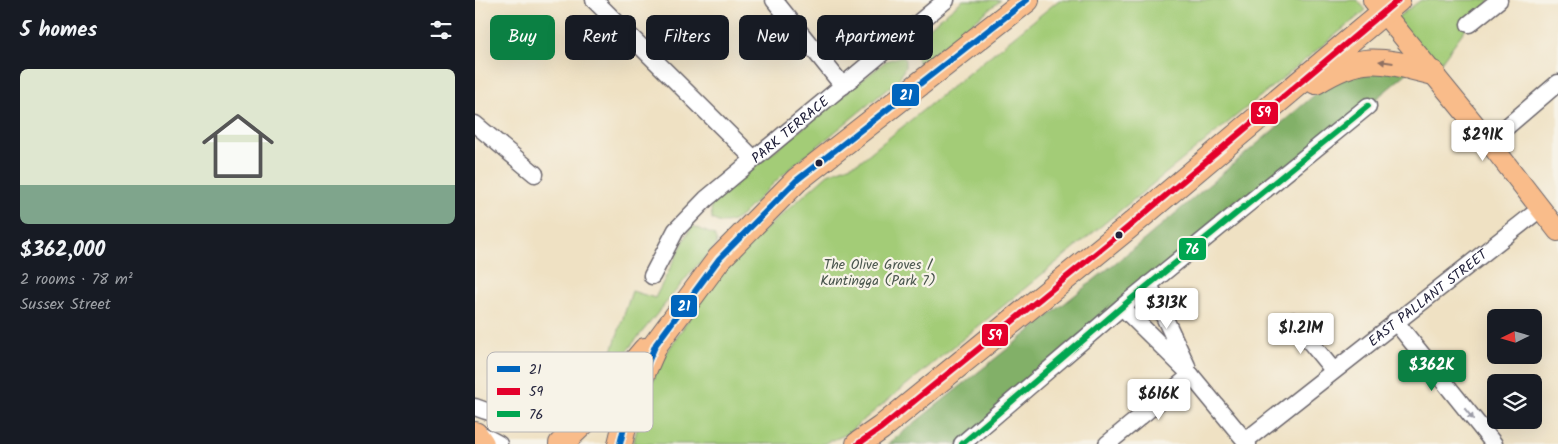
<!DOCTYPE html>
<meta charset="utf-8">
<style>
:root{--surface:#171b24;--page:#20242c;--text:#f1f3f6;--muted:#9ea1a6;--accent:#0b8043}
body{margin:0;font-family:Kalam,sans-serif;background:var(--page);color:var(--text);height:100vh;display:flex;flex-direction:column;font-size:19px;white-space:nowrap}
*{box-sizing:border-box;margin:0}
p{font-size:16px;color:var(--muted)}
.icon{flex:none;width:28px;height:28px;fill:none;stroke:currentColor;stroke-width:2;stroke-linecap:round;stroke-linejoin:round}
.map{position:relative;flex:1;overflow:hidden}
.panel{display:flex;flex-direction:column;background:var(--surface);width:475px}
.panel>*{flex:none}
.guide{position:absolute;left:15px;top:15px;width:475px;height:45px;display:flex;gap:10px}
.needle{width:32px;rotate:265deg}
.tools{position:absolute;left:1012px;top:309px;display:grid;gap:10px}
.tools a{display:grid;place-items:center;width:55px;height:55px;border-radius:8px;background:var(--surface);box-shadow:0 5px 20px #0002;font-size:25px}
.price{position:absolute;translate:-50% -42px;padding:0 11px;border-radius:5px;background:#fff;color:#222;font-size:16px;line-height:32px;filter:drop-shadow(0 1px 2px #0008)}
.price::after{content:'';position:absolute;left:50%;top:30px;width:15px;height:11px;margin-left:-8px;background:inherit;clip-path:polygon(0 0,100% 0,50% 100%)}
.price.on{background:var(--accent);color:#fff}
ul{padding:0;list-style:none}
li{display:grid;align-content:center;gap:10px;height:265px;padding:0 20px}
li span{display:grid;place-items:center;height:155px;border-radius:8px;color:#555}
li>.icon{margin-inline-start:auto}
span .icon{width:90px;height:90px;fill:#fffc;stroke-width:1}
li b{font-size:21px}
h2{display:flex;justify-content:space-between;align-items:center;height:60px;padding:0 20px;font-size:21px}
.chip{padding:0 18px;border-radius:8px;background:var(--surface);box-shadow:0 5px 20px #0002;font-size:18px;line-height:45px}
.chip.on{background:var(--accent);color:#fff}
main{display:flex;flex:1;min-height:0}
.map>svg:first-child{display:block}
.green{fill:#a3cc77;stroke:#627759}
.forest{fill:#82b068;stroke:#526952}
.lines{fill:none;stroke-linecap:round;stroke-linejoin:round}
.minor-casing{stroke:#6a656b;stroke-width:19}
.major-casing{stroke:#6a656b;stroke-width:22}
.highway-casing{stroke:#6a656b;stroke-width:26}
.minor{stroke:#fff;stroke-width:16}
.major{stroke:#f9bc8a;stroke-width:20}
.highway{stroke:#f9bc8a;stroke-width:24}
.bus-1-casing{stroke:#f7f3e8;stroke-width:10}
.bus-2-casing{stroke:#f7f3e8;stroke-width:10}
.bus-3-casing{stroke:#f7f3e8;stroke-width:10}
.bus-1{stroke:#0065bd;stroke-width:6}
.bus-2{stroke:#e4002b;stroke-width:6}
.bus-3{stroke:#00a651;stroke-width:6}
.oneway{fill:#8e6f62}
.oneway2{fill:#9c9ca7}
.bus-dot{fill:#22223b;stroke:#f7f3e8;stroke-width:2}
.labels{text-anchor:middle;stroke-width:4.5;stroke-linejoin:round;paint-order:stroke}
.street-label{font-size:14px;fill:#22223b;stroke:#f7f3e8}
.park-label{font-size:14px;fill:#49554d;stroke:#f7f3e8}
.key{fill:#f7f3e8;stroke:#b7b4b4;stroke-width:1}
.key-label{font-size:14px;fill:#22223b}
.line-badge{stroke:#f7f3e8;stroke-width:2}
.badge-label{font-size:14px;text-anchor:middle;font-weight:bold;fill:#fff}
</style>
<main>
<section class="panel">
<h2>5 homes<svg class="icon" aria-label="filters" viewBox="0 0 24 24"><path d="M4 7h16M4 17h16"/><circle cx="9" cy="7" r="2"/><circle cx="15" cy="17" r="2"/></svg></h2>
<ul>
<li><span style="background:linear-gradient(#dfe7d0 75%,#7fa58c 0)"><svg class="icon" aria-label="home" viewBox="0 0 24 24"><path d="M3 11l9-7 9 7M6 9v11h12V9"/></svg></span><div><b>$362,000</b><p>2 rooms · 78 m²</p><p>Sussex Street</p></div></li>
</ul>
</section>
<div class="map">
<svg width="1083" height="444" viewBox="0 0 1083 444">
<rect width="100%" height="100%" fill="#f7f3e8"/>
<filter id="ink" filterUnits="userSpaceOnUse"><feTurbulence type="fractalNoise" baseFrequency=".02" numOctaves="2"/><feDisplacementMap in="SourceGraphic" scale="10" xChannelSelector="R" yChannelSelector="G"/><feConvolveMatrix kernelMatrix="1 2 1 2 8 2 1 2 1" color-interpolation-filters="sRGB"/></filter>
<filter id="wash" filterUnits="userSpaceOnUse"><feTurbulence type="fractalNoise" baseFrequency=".0096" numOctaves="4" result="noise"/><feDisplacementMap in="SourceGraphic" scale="20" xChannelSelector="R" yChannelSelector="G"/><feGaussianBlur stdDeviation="1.12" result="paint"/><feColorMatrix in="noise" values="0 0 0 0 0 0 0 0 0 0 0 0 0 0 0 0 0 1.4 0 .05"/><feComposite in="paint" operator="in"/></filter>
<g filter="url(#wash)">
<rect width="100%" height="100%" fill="#efe1c3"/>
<g class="green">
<polygon points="488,0 526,0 444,65 437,41"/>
<polygon points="584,0 882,0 891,10 370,435 348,444 158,444 169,403 185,363 248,267 353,174 384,162"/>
<polygon points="946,0 1016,0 994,24 961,69 920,19"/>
<path d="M427,56l3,4v7l-7,13 -118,97 -38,38c-10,8 -19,11 -30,4l-1,-13 4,-7 171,-138z"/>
<polygon points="218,226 239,235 242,242 240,247 217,271 137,369 132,366 157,291 180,298 215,229"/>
</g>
<polygon class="forest" points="938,68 487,444 413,444 669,240 863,75"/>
</g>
<g filter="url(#ink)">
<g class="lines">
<g class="minor-casing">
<g id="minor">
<polyline points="119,0 279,159"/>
<polyline points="299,0 368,86"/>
<polyline points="994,24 1024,0"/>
<polyline points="0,124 60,174"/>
<polyline points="1014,142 1083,83"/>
<path id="s1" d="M177,276l24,-46 30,-31 240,-199"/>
<polyline points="674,284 712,366"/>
<polyline points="647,307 716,375 773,444"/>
<polyline points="818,321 858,370"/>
<polyline points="920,321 1019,444"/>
<path d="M0,407c44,18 89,10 128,-16"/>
<polyline points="0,431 24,444"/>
<path id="s2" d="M770,441l295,-232"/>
<polyline points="487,444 655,300 893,106"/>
<polyline points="632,444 716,375"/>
</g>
</g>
<g class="major-casing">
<polyline id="major" points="898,0 1014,142 1083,231"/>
</g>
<g class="highway-casing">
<g id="highway">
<path d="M841,82c47,-30 67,-22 117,-9"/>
<polyline points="0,434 7,444"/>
<polyline points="86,444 110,421 170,350"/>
<polyline points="145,444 155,403 181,344 244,259 322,180 552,0"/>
<polyline points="383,444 406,428 651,229 923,0"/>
</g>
</g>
<use href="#minor" class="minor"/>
<use href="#major" class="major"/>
<use href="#highway" class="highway"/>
<g class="bus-1-casing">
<polyline id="bus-1" points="145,444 155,403 181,344 244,259 322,180 552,0"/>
</g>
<g class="bus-2-casing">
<polyline id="bus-2" points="383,444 406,428 651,229 923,0"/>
</g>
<g class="bus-3-casing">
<polyline id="bus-3" points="487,444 655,300 893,106"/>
</g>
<use href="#bus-1" class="bus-1"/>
<use href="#bus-2" class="bus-2"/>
<use href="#bus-3" class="bus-3"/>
</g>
<defs><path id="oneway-solid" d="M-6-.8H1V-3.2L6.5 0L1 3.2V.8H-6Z" transform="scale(1.25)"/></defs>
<use class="oneway" href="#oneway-solid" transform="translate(911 62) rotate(-173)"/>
<use class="oneway2" href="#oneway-solid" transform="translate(994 414) rotate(51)"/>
</g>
<g class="bus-dot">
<circle cx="344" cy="163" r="4.5"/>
<circle cx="644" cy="235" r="4.5"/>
</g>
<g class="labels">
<g class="street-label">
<text dy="5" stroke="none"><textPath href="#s1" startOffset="204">PARK TERRACE</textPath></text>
<text dy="5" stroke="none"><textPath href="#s2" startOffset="232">EAST PALLANT STREET</textPath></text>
</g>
<g class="park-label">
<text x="403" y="269">The Olive Groves /<tspan x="403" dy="16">Kuntingga (Park 7)</tspan></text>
</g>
</g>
<rect x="12" y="352" width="166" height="80" rx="8" class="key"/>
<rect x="22" y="366" width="23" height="6" fill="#0065bd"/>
<rect x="22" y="388" width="23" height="7" fill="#e4002b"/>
<rect x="22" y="411" width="23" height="6" fill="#00a651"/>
<g class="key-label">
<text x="54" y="374">21</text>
<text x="54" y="396">59</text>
<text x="54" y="419">76</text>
</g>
<g class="line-badge">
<rect x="416" y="83" width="29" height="24" rx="5" fill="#0065bd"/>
<rect x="775" y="101" width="29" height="24" rx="5" fill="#e4002b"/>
<rect x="703" y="237" width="29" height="24" rx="5" fill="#00a651"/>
<rect x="195" y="294" width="28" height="24" rx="5" fill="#0065bd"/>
<rect x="506" y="323" width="28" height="24" rx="5" fill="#e4002b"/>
</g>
<g class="badge-label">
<text x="431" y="100">21</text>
<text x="789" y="117">59</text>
<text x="717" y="254">76</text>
<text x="209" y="311">21</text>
<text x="520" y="340">59</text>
</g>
</svg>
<div class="tools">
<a><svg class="needle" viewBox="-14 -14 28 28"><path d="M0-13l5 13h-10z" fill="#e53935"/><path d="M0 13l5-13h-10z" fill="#9ea1a6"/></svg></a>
<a><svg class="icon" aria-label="layers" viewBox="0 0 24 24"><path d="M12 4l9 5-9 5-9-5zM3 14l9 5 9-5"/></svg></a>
</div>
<b class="price" style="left:1008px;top:162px">$291K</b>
<b class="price" style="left:692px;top:330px">$313K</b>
<b class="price" style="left:826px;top:355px">$1.21M</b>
<b class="price on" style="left:957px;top:392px">$362K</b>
<b class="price" style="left:684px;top:421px">$616K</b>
<div class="guide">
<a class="chip on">Buy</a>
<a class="chip">Rent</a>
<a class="chip">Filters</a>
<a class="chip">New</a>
<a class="chip">Apartment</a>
</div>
</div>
</main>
